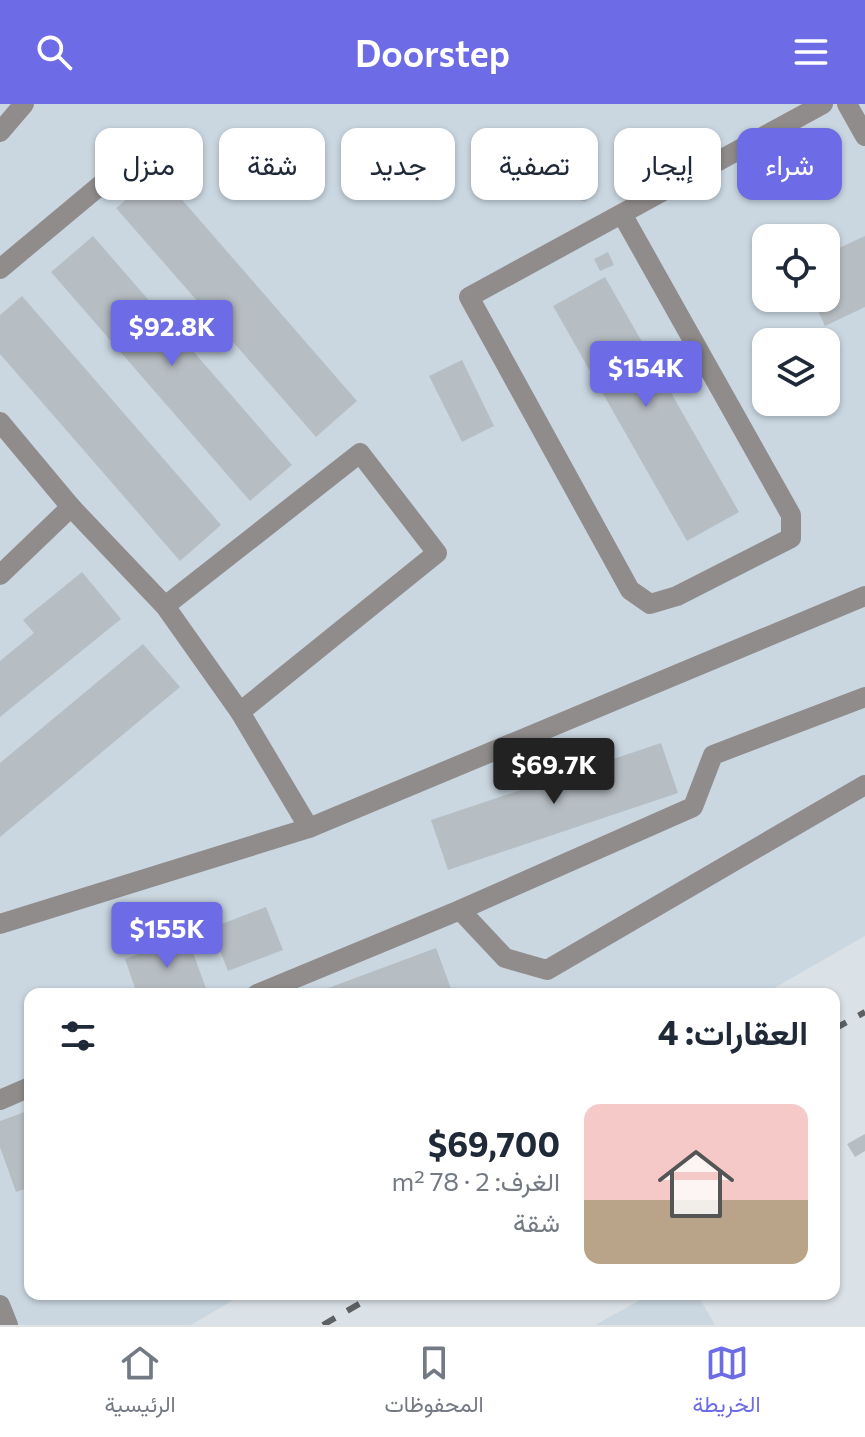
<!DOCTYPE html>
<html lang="ar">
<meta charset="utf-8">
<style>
:root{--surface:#fff;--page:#f6f6f7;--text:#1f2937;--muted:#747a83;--line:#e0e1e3;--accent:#6d6be5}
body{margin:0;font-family:Commissioner,Vazirmatn,sans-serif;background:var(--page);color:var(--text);direction:rtl;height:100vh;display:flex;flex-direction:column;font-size:30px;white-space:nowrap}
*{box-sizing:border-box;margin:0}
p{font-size:26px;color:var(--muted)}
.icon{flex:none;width:44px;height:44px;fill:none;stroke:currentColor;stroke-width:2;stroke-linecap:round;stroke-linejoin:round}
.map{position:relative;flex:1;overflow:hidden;direction:ltr}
.details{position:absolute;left:24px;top:884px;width:816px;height:312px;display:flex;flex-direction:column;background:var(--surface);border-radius:16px;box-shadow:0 2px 6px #0004;direction:rtl}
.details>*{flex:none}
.hud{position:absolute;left:24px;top:24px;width:818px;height:72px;direction:rtl;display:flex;gap:16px}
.buttons{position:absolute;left:752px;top:120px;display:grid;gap:16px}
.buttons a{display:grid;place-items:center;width:88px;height:88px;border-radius:16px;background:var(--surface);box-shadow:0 2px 6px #0004;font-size:40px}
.price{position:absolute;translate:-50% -68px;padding:0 18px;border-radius:8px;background:var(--accent);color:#fff;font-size:26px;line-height:52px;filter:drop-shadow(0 2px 4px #0008)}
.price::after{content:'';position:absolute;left:50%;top:48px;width:24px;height:18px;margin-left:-12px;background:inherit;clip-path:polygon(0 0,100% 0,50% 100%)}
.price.active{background:#222;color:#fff}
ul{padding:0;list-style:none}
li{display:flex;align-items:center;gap:24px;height:200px;padding:0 32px}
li+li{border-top:2px solid var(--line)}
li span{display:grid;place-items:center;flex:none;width:224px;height:160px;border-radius:16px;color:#555}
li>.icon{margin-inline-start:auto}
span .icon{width:96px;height:96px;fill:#fffc;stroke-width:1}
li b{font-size:34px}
h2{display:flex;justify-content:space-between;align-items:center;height:96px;padding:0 32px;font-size:34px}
.pill{padding:0 28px;border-radius:16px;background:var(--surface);box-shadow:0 2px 6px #0004;font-size:28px;line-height:72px}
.pill.active{background:var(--accent);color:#fff}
header{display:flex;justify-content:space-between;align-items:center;height:104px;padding:0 32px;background:var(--accent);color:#fff;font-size:36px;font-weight:600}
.menu{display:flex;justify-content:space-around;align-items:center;height:112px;border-top:2px solid var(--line);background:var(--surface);font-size:22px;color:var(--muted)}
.menu a{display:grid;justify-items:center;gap:4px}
.menu .active{color:var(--accent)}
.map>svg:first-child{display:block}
.built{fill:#cad7e1;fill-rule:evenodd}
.building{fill:#b7bec3}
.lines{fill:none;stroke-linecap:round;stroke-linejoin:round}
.minor{stroke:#908c8c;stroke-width:20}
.rail{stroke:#5d6164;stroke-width:6;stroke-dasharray:14 14;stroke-linecap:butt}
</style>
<header><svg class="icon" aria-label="menu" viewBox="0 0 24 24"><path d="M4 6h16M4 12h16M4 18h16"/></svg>Doorstep<svg class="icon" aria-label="search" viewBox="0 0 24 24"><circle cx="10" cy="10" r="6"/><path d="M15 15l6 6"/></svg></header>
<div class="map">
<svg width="865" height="1221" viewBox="0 0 865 1221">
<rect width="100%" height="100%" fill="#dbe2e7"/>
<g class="built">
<path d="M0,0h865v832l-101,58h-734v300h214l-53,31h-191zM766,134h60v60h-60zM766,238h60v60h-60z"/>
<polygon points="651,1190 697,1190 715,1221 595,1221"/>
</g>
<g class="building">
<polygon points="158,68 357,297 316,333 116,104"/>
<polygon points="563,80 589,88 586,98 560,90"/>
<polygon points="93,132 292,361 250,397 51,168"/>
<polygon points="865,132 865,203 825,222 812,194 826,194 826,150"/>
<polygon points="608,148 614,161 600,167 594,155"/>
<polygon points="605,173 739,408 687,437 553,202"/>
<polygon points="22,192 221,421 180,457 0,250 0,211"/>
<polygon points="462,256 494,322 462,338 429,272"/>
<polygon points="82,468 121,515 0,613 0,557 34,529 23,516"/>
<polygon points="143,540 180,583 0,733 0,659"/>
<polygon points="661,639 678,689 448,766 431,716"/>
<polygon points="266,803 283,846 228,867 211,824"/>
<polygon points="187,832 208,890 137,890 125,855"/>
<polygon points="436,844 453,890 312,890"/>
<polygon points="30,1006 30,1083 16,1088 0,1043 0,1017"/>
<polygon points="865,1030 865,1047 855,1053 847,1040"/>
</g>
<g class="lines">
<g class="minor">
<polyline points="847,0 865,32"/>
<polyline points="0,28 24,0"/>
<polyline points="622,110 791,411 791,434 677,492 650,500 630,486 469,193 823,0"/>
<polyline points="0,165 127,59"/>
<polyline points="0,318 71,403 165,502 240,608 309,724"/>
<polyline points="0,471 71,403"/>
<polyline points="165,502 360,349 437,449 240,608"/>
<polyline points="460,806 505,854 547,866 865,681"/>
<polyline points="0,820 309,724 865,492"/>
<polyline points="257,890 460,806 693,703 713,651 865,593"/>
<polyline points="0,996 30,983"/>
<polyline points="0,1201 8,1221"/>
</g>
<g class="rail">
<polyline points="834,925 865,908"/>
<polyline points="323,1221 376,1190"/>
</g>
</g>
</svg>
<div class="buttons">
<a><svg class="icon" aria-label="locate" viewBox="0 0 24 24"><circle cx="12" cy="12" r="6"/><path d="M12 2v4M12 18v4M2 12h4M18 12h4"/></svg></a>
<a><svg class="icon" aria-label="layers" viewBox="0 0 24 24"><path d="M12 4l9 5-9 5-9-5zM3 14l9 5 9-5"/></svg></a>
</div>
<b class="price" style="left:172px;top:264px">$92.8K</b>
<b class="price" style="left:646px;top:305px">$154K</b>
<b class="price active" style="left:554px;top:702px">$69.7K</b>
<b class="price" style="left:167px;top:866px">$155K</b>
<div class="hud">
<a class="pill active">شراء</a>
<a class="pill">إيجار</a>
<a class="pill">تصفية</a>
<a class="pill">جديد</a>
<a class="pill">شقة</a>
<a class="pill">منزل</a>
</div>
<section class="details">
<h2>العقارات: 4<svg class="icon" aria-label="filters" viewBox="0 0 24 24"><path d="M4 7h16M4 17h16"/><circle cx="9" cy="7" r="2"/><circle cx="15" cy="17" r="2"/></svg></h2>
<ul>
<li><span style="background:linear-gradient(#f6c9c9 60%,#b9a48a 0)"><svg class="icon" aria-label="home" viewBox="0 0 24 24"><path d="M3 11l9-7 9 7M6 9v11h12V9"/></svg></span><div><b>$69,700</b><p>الغرف: 2 · 78 m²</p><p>شقة</p></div></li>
</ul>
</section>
</div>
<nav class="menu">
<a class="active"><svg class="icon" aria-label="map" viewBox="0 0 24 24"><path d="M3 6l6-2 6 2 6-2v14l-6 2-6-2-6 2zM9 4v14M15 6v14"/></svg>الخريطة</a>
<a><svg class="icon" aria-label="saved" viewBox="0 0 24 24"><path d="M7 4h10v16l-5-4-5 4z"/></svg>المحفوظات</a>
<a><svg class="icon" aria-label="home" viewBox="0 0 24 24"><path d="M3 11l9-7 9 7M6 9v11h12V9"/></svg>الرئيسية</a>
</nav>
